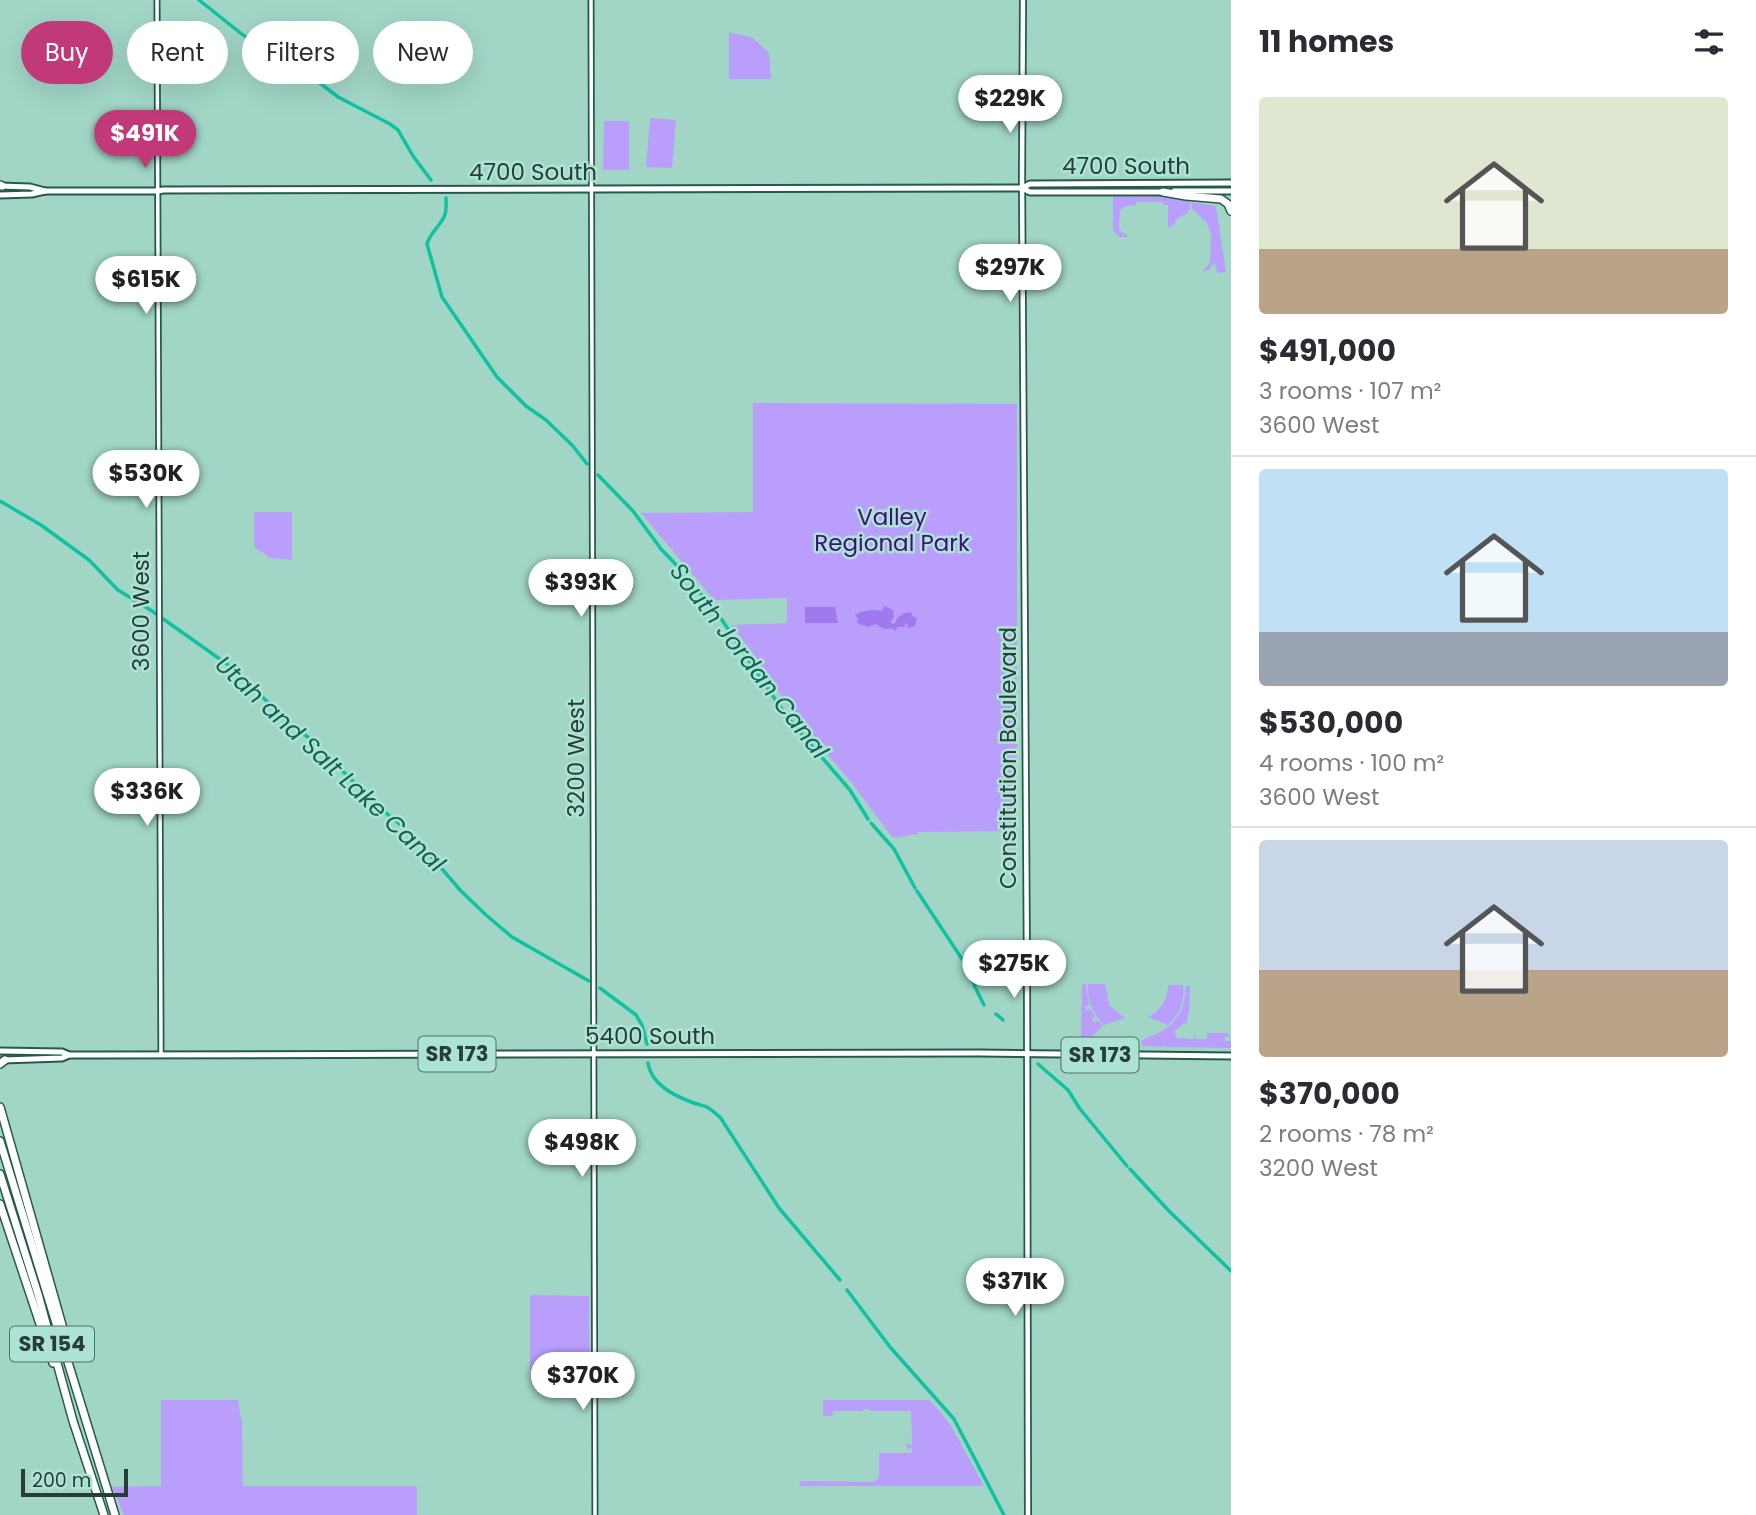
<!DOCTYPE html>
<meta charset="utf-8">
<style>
:root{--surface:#fff;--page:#f2f2f3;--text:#2b2b33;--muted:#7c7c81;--line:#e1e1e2;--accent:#c13978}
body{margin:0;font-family:Poppins,sans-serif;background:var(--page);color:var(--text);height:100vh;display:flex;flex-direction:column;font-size:26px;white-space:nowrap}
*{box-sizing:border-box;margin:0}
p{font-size:23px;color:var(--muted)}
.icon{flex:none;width:38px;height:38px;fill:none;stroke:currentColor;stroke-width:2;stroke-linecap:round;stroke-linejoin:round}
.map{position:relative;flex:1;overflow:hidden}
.drawer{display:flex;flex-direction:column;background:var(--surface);width:525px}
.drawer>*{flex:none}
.top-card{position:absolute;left:21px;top:21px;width:665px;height:63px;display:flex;gap:14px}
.scale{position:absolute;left:21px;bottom:18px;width:107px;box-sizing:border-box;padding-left:7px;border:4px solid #283d38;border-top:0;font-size:19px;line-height:24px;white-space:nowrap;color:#283d38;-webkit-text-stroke:5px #ade3d4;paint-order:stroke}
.price{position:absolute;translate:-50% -60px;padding:0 16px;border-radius:24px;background:#fff;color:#222;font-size:23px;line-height:46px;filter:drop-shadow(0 2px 4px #0008)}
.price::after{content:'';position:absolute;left:50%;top:42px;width:21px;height:16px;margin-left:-10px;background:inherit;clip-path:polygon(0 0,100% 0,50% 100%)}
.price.active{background:var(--accent);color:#fff}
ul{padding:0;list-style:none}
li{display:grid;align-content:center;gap:14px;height:371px;padding:0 28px}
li+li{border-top:2px solid var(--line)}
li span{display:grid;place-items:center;height:217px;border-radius:7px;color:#555}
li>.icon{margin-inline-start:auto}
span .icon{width:126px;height:126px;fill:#fffc;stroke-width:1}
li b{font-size:30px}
h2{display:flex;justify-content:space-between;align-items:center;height:84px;padding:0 28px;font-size:30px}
.pill{padding:0 24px;border-radius:32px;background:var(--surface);box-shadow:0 7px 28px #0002;font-size:24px;line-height:63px}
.pill.active{background:var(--accent);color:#fff}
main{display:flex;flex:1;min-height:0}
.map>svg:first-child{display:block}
.green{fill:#b99ffb}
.forest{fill:#9f7aee}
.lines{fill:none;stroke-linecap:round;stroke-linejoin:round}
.canal{stroke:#0fc2a4;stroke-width:3.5}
.tertiary-casing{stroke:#26594e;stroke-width:7}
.secondary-casing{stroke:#26594e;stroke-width:8}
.primary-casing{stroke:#26594e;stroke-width:9}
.motorway-casing{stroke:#26594e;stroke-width:10}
.tertiary{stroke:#fff;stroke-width:3.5}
.secondary{stroke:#fff;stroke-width:4.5}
.primary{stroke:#fff;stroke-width:5}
.motorway{stroke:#fff;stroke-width:7}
.labels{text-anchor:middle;stroke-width:5;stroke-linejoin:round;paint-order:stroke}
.shield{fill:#ade3d4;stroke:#506f67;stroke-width:2}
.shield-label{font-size:21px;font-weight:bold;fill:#283d38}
.street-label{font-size:23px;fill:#283d38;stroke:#ade3d4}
.park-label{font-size:23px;fill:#3f1078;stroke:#ade3d4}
.water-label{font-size:24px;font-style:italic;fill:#116454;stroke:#ade3d4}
</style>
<main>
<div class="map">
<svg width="1231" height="1515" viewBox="0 0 1231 1515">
<rect width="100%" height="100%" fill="#a1d6c7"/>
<g class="green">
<polygon points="729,32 753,38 769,53 771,79 729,79"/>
<polygon points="650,118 676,120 672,168 646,167"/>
<polygon points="604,121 629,121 629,170 603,170"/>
<polygon points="1113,197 1160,197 1189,200 1190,209 1186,214 1178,218 1173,226 1168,228 1168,205 1163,205 1163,202 1136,202 1136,205 1126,206 1120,210 1119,228 1121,232 1126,234 1128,237 1120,237 1113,231"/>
<polygon points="1191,202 1216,206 1226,272 1217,273 1215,263 1210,267 1210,270 1202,271 1210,263 1211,234 1206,222 1192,209"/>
<path d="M753,403l264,1v427l-99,1v2c-8,0 -20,5 -26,3l-41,-55 -53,-62 -52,-76 -15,-19 56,-2v-25l-73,2 -73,-87 112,-1z"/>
<polygon points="254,512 292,512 292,560 270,558 256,548 254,546"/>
<polygon points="1082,983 1086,984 1089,1005 1085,1007 1086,1010 1091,1009 1095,1017 1092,1019 1094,1023 1098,1020 1103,1026 1083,1044 1081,1044"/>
<path d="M1088,984h17l4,21 16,13 -21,7c-11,-12 -17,-24 -16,-41z"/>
<path d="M1168,985h15c2,16 -3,29 -15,40l-20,-8c13,-7 20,-17 20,-32z"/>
<path d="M1185,986h5l-1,26 -3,12 -1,-1 -10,8 1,6 3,2 5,-2 2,2h8v-6l2,6h11v-6h21l2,4h-5v4h6v7l-65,-1 -3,-2v2l-21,-1 -1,-6h3l1,-2 3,1v-2c24,-7 39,-26 37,-51z"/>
<polygon points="533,1295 589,1296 590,1378 530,1378 530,1296"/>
<polygon points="161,1400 238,1400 241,1419 242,1419 243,1486 417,1486 417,1515 124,1515 112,1487 161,1486"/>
<polygon points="823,1400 930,1400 950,1424 984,1486 799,1486 801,1481 874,1482 879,1477 879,1453 912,1453 912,1448 908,1449 906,1446 907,1444 912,1445 911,1411 870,1411 869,1409 863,1409 863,1411 833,1411 832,1416 823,1416"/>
</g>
<g class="forest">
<path d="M884,606l9,4 1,7 -3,4 1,3 3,-1 3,-6 3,-1 1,-2 9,-2 1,4 5,2 -2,8 -8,2 1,-4 -2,-1 -2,4h-6l-3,4 -3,-3c-5,2 -11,1 -16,-4l-8,3 -11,-4 1,-4 -3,-4c8,-5 18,-6 27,-4z"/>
<polygon points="805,607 835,607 838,623 805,623"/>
</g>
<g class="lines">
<g class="canal">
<polyline points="199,0 243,35 294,63 338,97 390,124 398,130 413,156 431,180"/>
<path d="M446,198c0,7 1,13 -2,19 -5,10 -14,16 -17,27l15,53 55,80 29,29 20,14 27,26 14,18"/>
<polyline points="598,475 633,511 661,549 683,572 722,620 787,717 850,790 868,819"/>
<polyline points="0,501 41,525 89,560 118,590 152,611 234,669 288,722 309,738 380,808 414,836 460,890 486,915 512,937 589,981"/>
<polyline points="871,823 894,849 915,888"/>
<polyline points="917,891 964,962"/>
<polyline points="964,964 973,982"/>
<polyline points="974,985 984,1005"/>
<polyline points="600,988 636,1015 642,1025 647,1044"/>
<polyline points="996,1014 1003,1020"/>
<path d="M648,1063c3,21 25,32 43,39 5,2 11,3 16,5 5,3 9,7 13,10l59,91 61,72"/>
<polyline points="1038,1064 1068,1090 1080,1109 1127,1166"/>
<polyline points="1130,1169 1169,1211 1231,1271"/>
<polyline points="847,1290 890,1347 954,1419 1004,1515"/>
</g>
<g class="tertiary-casing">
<g id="tertiary">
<polyline points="157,0 161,1055"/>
<polyline points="591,0 595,1515"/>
</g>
</g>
<g class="secondary-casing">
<polyline id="secondary" points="1023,0 1022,180 1027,972 1028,1515"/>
</g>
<g class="primary-casing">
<g id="primary">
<polyline points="0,186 30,187 45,191"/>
<polyline points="1022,188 1030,192 1165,192"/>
<polyline points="1174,191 1231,191"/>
<polyline points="0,195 32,194 45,191 158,191 163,190 1014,188 1022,188 1030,184 1231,183"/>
<polyline points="0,1051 62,1052 69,1055"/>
<polyline points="3,1060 62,1058 69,1055 98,1055 980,1053 1231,1056"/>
</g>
</g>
<g class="motorway-casing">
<g id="motorway">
<polyline points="0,185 2,186"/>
<polyline points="1163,192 1186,196 1221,199 1228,204 1231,211"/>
<polyline points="0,1064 5,1060"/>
<polyline points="0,1107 66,1339"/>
<polyline points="0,1141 115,1515"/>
<polyline points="0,1174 38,1294 73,1421 104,1515"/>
<polyline points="0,1204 53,1363"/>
</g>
</g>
<use href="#tertiary" class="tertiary"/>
<use href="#secondary" class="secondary"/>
<use href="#primary" class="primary"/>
<use href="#motorway" class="motorway"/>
</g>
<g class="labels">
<g class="shield">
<rect x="418.5" y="1036.5" width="77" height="35" rx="5"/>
<rect x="1061.5" y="1037.5" width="77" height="35" rx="5"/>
<rect x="10" y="1326.5" width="84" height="35" rx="5"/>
</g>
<g class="shield-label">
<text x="457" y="1061">SR 173</text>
<text x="1100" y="1062">SR 173</text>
<text x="52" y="1351">SR 154</text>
</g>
<g class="street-label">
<text x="1126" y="174">4700 South</text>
<text x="533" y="180">4700 South</text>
<text transform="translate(141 611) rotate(-90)" y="8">3600 West</text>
<text transform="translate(576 758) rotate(-90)" y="8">3200 West</text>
<text transform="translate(1008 758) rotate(-90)" y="8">Constitution Boulevard</text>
<text x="650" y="1044">5400 South</text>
</g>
<g class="park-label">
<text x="892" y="525">Valley<tspan x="892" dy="26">Regional Park</tspan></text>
</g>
<g class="water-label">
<text transform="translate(749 661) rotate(52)" y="8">South Jordan Canal</text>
<text transform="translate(330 764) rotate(43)" y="8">Utah and Salt Lake Canal</text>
</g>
</g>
</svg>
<div class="scale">200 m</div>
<b class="price" style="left:1010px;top:135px">$229K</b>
<b class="price active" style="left:145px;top:170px">$491K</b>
<b class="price" style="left:1010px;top:304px">$297K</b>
<b class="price" style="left:146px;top:316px">$615K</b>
<b class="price" style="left:146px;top:510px">$530K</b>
<b class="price" style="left:581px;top:619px">$393K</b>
<b class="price" style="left:147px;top:828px">$336K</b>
<b class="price" style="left:1014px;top:1000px">$275K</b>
<b class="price" style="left:582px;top:1179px">$498K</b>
<b class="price" style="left:1015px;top:1318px">$371K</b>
<b class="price" style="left:583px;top:1412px">$370K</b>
<div class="top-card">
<a class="pill active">Buy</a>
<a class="pill">Rent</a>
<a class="pill">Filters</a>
<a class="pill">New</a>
</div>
</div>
<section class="drawer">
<h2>11 homes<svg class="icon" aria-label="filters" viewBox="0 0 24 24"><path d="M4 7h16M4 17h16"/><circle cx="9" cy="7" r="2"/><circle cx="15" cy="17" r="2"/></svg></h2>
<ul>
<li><span style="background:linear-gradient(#dfe7d0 70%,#b9a48a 0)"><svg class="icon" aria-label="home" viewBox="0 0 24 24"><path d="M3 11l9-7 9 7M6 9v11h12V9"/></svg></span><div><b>$491,000</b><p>3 rooms · 107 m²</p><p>3600 West</p></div></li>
<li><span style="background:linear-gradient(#bfe0f5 75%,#9aa5b1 0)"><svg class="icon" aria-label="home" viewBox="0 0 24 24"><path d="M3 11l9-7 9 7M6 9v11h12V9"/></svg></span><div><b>$530,000</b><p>4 rooms · 100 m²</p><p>3600 West</p></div></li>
<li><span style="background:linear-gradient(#c9d6e8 60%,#b9a48a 0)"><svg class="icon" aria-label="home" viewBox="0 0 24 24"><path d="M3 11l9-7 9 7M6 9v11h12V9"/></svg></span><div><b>$370,000</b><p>2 rooms · 78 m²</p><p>3200 West</p></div></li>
</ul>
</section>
</main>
